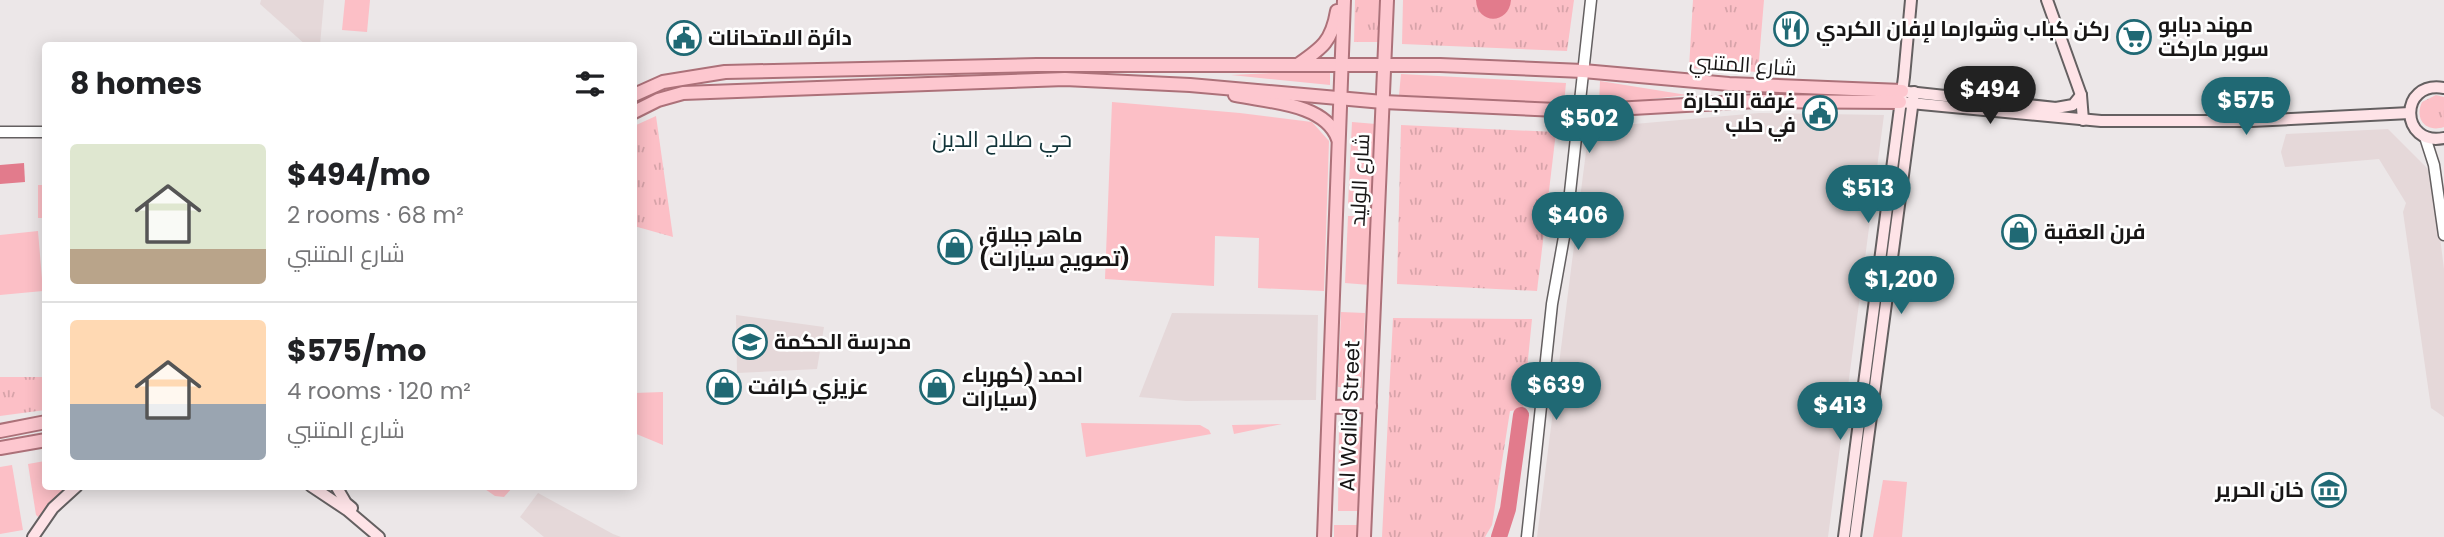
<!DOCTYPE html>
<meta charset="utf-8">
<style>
:root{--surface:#fff;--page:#f6f6f6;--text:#202124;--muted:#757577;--line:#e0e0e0;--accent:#206974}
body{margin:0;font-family:Poppins,Cairo,sans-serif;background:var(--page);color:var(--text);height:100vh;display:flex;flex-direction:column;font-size:26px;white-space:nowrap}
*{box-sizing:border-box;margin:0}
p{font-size:23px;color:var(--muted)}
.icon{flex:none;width:38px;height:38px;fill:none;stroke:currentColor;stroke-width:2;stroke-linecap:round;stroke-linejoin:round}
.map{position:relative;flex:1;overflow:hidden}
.details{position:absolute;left:42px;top:42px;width:595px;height:448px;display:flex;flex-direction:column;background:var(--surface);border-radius:7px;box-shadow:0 4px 18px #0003}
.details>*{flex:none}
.price{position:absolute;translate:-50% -60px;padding:0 16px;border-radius:24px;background:var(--accent);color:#fff;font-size:23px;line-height:46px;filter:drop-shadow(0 2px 4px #0008)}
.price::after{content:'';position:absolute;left:50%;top:42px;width:21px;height:16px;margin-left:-10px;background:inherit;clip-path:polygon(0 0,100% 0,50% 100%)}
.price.selected{background:#222;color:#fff}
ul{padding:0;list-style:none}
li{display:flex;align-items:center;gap:21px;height:175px;padding:0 28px}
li+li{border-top:2px solid var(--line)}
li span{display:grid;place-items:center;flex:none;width:196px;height:140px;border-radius:7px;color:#555}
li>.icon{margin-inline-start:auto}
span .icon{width:84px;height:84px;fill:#fffc;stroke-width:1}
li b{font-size:30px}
h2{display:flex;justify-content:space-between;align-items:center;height:84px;padding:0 28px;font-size:30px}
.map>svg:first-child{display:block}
.built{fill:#e5d8d9}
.green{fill:#fcbfc6}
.park{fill:url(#park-tufts)}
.water{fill:#e27b8c}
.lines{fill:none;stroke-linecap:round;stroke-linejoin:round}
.river{stroke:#e27b8c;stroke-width:16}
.tertiary-casing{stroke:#646061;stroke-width:13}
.secondary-casing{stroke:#646061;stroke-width:14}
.primary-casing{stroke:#ac7179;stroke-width:16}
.tertiary{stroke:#fff;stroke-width:10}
.secondary{stroke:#fee3e7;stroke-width:10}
.primary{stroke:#fdc7cf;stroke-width:12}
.labels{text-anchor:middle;stroke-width:5;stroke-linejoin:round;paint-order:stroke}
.poi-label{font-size:21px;font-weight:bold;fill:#181616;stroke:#fff;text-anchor:start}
.street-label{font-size:21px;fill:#181616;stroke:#fff}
.neighbourhood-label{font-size:23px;fill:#123439;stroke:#fff}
</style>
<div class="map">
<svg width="2444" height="537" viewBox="0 0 2444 537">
<defs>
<pattern id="park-tufts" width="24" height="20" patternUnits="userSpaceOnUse" patternTransform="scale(1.75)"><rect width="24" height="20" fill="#fcbfc6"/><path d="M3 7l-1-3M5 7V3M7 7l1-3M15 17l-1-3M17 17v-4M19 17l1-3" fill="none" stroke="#d7a3a9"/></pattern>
</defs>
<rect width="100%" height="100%" fill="#ece7e8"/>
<g class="built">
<polygon points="261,0 324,0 320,45 306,45 260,4"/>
<polygon points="1759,113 1884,115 1828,537 1537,537 1589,128"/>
<polygon points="2388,129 2432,173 2444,269 2444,417 2431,408 2403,212 2406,203 2379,159 2285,167 2281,152 2286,134"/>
<polygon points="1172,313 1318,315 1316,400 1186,401 1139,397"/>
<polygon points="736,315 824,327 817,369 737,373"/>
<polygon points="538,493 613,534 621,537 544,537 520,517"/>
</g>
<g class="green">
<polygon points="345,0 370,0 367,32 342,30"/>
<polygon points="1330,70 1330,85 1231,75"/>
<polygon points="1401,74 1566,83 1564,104 1399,95"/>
<polygon points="1600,81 1687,95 1599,105"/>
<polygon points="1112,102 1240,113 1312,122 1329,141 1324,291 1258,288 1259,238 1215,236 1214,286 1105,279"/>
<polygon points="1352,122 1376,124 1373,205 1348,204"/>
<rect x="38" y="185" width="7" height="33"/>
<polygon points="1348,216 1372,216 1370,285 1345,283"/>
<polygon points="38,231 43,291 0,295 0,235"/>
<polygon points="1341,312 1365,313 1362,388 1338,387"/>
<polygon points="663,392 663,445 634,433 634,393"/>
<polygon points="1081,423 1200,425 1209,430 1211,434 1086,457"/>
<polygon points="1282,424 1234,434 1232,425"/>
<polygon points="1339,427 1363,427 1362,511 1338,511"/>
<polygon points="45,461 46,486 80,487 44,522 36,515 28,464"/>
<polygon points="12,465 23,530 0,534 0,467"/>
<polygon points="1883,480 1907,482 1902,537 1873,537"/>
<rect x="1334" y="525" width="25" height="12"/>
</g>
<g class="park">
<polygon points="1355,0 1379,0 1378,42 1354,42"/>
<polygon points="1403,0 1574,0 1567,51 1402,44"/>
<polygon points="1693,0 1764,0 1758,72 1689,68"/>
<path d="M2436,95l8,2v30c-18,6 -30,-8 -22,-25z"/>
<polygon points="656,116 673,237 634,226 634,126"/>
<polygon points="1401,125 1556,132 1537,291 1397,284"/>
<polygon points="1393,318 1532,319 1523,409 1510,411 1492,525 1485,537 1382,537"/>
<polygon points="0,377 44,377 45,410 0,416"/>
<polygon points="482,487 513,487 504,497 495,496"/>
</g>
<g class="water">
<path d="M1476,0h35c-2,25 -34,25 -35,0z"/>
<polygon points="24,163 25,182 0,184 0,165"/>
</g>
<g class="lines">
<polyline class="river" points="1499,537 1508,509 1521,415"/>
<g class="tertiary-casing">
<g id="tertiary">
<polyline points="0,132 46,132"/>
<polyline points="2425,137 2434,165 2444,235"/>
<polyline points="1527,537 1552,304 1567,220 1591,0"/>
</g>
</g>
<g class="secondary-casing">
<g id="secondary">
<polyline points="2047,0 2081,95 2083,120"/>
<path d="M2444,88c-46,-8 -44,59 0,50"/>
<polyline points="1908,92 2056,108 2073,105 2081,95"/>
<polyline points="1900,102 2101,121 2251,121 2410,113"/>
<polyline points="311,486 347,510 379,537"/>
<polyline points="336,486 346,503 352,508"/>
<polyline points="33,537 53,508 77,486"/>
<polyline points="1844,537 1904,77 1911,0"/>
<polyline points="1855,537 1914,92"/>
</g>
</g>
<g class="primary-casing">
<g id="primary">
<path d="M1299,64c23,-16 33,-23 38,-53"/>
<polyline points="634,95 663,82 725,72 1037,65 1440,65 1583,71 1729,84 1902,91"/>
<path d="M1235,95c33,7 90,8 103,44"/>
<polyline points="634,112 658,100 683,93 1065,79 1190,85 1383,102 1579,111 1757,101 1900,102"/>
<polyline points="1330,407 1370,406"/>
<polyline points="0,431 46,422"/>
<polyline points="0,448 46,440"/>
<polyline points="1324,537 1344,0"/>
<polyline points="1364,537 1387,0"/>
</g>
</g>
<use href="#tertiary" class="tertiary"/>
<use href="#secondary" class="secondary"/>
<use href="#primary" class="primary"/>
</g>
<defs>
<g id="restaurant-ring" transform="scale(1.75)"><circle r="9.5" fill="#fff" stroke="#206974" stroke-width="1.5"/><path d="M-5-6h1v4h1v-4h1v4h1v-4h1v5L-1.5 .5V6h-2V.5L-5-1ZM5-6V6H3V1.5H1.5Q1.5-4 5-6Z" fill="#206974"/></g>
<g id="supermarket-ring" transform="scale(1.75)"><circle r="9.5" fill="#fff" stroke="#206974" stroke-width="1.5"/><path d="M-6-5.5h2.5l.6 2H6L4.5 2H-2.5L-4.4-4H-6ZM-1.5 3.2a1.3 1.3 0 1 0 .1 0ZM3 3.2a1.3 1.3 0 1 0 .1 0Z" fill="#206974"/></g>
<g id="civic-ring" transform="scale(1.75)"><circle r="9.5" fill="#fff" stroke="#206974" stroke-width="1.5"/><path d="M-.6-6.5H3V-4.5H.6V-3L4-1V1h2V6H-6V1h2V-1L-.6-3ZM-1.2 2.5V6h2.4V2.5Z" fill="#206974"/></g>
<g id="shop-ring" transform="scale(1.75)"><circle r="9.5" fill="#fff" stroke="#206974" stroke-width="1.5"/><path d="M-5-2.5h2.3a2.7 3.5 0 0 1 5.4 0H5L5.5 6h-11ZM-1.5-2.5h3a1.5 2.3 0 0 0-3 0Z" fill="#206974"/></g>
<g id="school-ring" transform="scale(1.75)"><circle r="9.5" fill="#fff" stroke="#206974" stroke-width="1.5"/><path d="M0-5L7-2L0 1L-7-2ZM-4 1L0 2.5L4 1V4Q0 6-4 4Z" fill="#206974"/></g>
<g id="museum-ring" transform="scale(1.75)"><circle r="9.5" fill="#fff" stroke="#206974" stroke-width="1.5"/><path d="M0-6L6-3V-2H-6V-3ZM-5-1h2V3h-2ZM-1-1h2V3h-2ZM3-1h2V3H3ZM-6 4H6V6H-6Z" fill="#206974"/></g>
</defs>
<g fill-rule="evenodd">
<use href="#restaurant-ring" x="1791" y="29"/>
<use href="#supermarket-ring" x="2134" y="37"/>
<use href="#civic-ring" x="684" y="38"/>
<use href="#civic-ring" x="1820" y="113"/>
<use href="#shop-ring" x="2019" y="232"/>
<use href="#shop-ring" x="955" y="247"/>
<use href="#school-ring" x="750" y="342"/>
<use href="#shop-ring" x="724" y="387"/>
<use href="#shop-ring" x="937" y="387"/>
<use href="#museum-ring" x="2329" y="490"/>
</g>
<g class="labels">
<g class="poi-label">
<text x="2158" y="32">مهند دبابو<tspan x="2158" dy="24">سوبر ماركت</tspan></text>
<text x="1816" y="36">ركن كباب وشوارما لإفان الكردي</text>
<text x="708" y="45">دائرة الامتحانات</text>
<text x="1796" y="108" text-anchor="end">غرفة التجارة<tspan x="1796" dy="24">في حلب</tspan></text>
<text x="2044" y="239">فرن العقبة</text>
<text x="979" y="242">ماهر جبلاق<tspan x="979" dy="24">(تصويج سيارات)</tspan></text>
<text x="774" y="349">مدرسة الحكمة</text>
<text x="962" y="382">احمد (كهرباء<tspan x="962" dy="24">سيارات)</tspan></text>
<text x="748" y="394">عزيزي كرافت</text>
<text x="2304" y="497" text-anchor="end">خان الحرير</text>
</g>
<g class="street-label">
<text transform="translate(1743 65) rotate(4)" y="7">شارع المتنبي</text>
<text transform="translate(1360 180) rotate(-87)" y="7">شارع الوليد</text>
<text transform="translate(1350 416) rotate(-88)" y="7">Al Walid Street</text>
</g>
<g class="neighbourhood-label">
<text x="1002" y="147">حي صلاح الدين</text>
</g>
</g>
</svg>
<b class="price selected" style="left:1990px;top:126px">$494</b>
<b class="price" style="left:2246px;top:137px">$575</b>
<b class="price" style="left:1589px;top:155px">$502</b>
<b class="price" style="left:1868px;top:225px">$513</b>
<b class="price" style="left:1578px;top:252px">$406</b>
<b class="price" style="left:1901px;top:316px">$1,200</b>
<b class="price" style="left:1556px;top:422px">$639</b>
<b class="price" style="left:1840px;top:442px">$413</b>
<section class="details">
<h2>8 homes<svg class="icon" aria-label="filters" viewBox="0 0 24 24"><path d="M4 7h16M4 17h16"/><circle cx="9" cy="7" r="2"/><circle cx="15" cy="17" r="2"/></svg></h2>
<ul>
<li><span style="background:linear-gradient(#dfe7d0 75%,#b9a48a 0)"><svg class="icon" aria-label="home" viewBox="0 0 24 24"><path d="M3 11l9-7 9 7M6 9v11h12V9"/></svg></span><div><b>$494/mo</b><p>2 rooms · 68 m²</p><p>شارع المتنبي</p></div></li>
<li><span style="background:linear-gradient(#ffd9b3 60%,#9aa5b1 0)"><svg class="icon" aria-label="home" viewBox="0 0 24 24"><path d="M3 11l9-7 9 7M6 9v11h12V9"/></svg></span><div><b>$575/mo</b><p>4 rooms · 120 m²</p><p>شارع المتنبي</p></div></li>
</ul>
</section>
</div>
